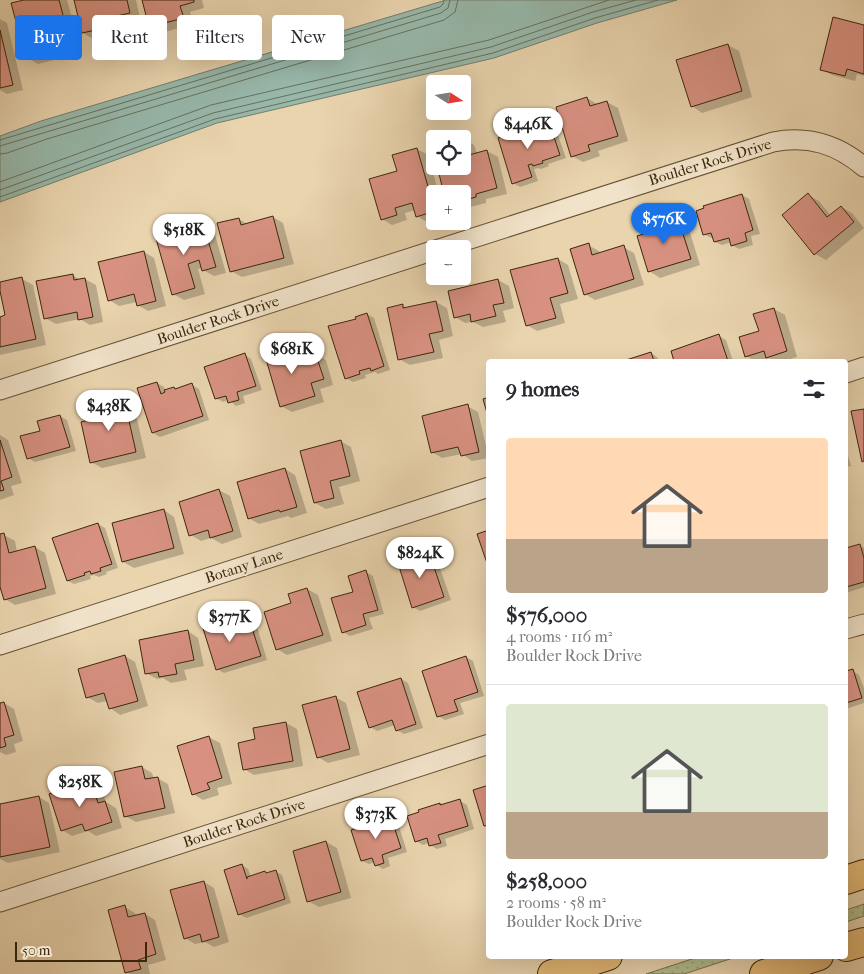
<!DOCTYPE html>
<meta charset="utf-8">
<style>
:root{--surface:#fff;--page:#f7f7f7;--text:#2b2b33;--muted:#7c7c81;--line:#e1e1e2;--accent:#1a73e8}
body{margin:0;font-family:"IM FELL French Canon",serif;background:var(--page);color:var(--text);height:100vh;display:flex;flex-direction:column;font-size:19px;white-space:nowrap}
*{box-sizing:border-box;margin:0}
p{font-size:16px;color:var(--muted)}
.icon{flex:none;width:28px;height:28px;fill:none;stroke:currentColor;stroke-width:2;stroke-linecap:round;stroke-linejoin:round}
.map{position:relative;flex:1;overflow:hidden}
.panel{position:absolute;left:486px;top:359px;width:362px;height:600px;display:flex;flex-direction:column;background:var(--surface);border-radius:5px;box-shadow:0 5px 20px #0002}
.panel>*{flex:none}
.hud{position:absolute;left:15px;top:15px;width:396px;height:45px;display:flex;gap:10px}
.needle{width:32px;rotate:102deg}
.controls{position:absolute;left:426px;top:75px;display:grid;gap:10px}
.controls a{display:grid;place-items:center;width:45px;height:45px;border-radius:5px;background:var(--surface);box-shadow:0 5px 20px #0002;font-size:25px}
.scale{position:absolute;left:15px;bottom:12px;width:132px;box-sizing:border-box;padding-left:5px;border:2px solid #3d270b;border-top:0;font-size:14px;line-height:18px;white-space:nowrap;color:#3d270b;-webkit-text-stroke:4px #f1e3ca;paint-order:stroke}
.price{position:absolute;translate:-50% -42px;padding:0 11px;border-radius:18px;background:#fff;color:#222;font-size:16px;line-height:32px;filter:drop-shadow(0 1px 2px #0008)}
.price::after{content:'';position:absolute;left:50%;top:30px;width:15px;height:11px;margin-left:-8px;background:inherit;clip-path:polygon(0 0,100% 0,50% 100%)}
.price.on{background:var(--accent);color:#fff}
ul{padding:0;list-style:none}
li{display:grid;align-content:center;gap:10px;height:265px;padding:0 20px}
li+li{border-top:1px solid var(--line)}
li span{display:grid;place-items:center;height:155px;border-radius:5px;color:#555}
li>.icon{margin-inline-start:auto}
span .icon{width:90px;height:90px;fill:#fffc;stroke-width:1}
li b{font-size:21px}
h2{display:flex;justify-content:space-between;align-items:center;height:60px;padding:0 20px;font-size:21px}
.chip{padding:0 18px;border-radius:5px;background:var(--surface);box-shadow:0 5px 20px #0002;font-size:18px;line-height:45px}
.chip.on{background:var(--accent);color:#fff}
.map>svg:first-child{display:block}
.grass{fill:url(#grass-dots);stroke:#78724c}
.water{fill:#97b8ab;stroke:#737e6b}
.shadow{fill:#0003}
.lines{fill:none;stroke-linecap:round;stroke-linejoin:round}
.shore{stroke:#6a705b;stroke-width:1}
.building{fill:#d89181;stroke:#3d270b}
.street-casing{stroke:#685234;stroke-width:21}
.highway-casing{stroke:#3d270b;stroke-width:30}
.street{stroke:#f1e3ca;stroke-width:19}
.highway{stroke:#e4ba77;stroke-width:28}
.labels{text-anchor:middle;stroke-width:4.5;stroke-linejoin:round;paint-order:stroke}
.street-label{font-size:15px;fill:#3d270b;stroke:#f1e3ca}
</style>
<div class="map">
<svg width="864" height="974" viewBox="0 0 864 974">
<defs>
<pattern id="grass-dots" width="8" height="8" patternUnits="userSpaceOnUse" patternTransform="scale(1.25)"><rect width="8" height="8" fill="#b2bd8e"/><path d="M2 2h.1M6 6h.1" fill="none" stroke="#9aa279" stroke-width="1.8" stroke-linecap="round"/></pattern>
</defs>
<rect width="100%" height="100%" fill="#e9d4ae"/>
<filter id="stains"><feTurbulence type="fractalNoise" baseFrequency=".004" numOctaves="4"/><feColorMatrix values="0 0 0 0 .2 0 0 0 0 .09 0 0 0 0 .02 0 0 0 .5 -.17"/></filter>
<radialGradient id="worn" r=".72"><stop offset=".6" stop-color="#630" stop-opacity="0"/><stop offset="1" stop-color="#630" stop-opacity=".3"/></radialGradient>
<g class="grass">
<polygon points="864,904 864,916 846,922 846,910"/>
<polygon points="701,956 739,956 684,974 646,974"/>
</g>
<polygon class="water" points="446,0 677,0 597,23 494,58 217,123 0,202 0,136 41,121"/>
<g class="shadow">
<polygon points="29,0 67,0 76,32 56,38 62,58 38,64 27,58"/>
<polygon points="75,0 136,0 140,18 122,23 124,31 93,39 83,33"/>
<polygon points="143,0 202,0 204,8 190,12 194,24 161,33 150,27"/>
<polygon points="0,19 7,23 23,90 7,94 0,90"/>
<polygon points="864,26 864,76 857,74 855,81 832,75 821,69"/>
<polygon points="728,45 739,51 752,97 702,113 692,106"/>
<polygon points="587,98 599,105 607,102 618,108 628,141 598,151 600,156 583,162 572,156"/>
<polygon points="549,123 555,127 566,158 548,164 549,166 541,169 538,168 534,169 538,181 520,187 513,183"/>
<polygon points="464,139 474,145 477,154 487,151 498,157 507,194 486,199 486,203 462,209"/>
<polygon points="417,149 428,155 439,194 435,194 435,220 427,222 417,216 415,210 405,213 407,220 392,225 382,219 398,172"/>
<polygon points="742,195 749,199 760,234 751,236 753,245 739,249 732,245 732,242 722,245 715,242 714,237 711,238 704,234"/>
<polygon points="808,195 819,201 831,216 841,207 852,213 864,228 826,260 815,254"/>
<polygon points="273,217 283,223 294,264 242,277 231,271 239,219 247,224"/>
<polygon points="677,217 687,223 700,265 660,278 649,271 662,230"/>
<polygon points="189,226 198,231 204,229 215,235 226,273 214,276 203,270 203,268 198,269 205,294 184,300 173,294"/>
<polygon points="588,245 599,251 600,254 623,247 634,253 644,285 595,300 585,294"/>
<polygon points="144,252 154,258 166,306 148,311 138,305 137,302 119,306 109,300"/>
<polygon points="558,259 568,265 578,299 560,304 565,323 537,331 527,325"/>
<polygon points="72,275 81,280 85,279 96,285 103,322 90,325 80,319 56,324 45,318"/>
<polygon points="22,279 33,285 46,345 0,355 0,318 7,316 0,284"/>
<polygon points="498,280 509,286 514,308 503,311 506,322 483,327 473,322 465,323 455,317"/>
<polygon points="436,302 447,308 453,336 439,340 443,358 410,365 399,359 403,306 408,309"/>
<polygon points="774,309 785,315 797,357 783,361 774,361 769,358 755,361 746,356"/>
<polygon points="367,314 374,318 390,370 378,374 375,372 365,375 366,378 353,382 346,378 357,319"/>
<polygon points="719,336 726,340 733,361 675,361 672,352"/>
<polygon points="282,344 293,350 296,360 315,354 326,360 333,385 320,389 324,402 292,412 281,406"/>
<polygon points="651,353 657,357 659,361 627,361"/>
<polygon points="245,355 251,359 262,390 243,396 245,403 236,406 229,400 223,402 216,398"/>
<polygon points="157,383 164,387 165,391 192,385 199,389 209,420 160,437 153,433"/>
<polygon points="123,396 133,402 146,458 102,468 91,462 105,417"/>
<polygon points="467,406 478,412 489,458 472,461 462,454 442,458 432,452"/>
<polygon points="60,416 67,420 76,451 35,462 28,458 41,432"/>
<polygon points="0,435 8,440 22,483 11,486 14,495 0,500"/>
<polygon points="340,441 351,447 360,481 339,487 344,504 326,509 315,503 301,452"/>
<polygon points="846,449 851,466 846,467"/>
<polygon points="285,469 295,475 307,513 291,518 288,516 259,524 249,518"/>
<polygon points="219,490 230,496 242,537 222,544 211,538 201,541 191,535"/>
<polygon points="164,510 174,517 184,554 134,568 123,562"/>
<polygon points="98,524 105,528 118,568 106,572 107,574 99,577 94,575 90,576 91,579 74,584 68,581"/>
<polygon points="4,535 15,541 17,552 35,547 45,553 56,594 15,605 5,599 0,582 0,536"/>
<polygon points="860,546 864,548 864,587 846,593 846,550"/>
<polygon points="428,550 435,554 451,600 420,611 413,607 414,555 417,557"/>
<polygon points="366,572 373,576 384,614 369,618 373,629 350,636 343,632 355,593"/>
<polygon points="307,589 318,595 332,641 287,655 277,649 292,604"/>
<polygon points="221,617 228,621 229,626 250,623 257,627 267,660 224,673 217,669"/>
<polygon points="188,631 198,638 204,666 184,670 187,680 171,683 163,678 157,679 146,673"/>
<polygon points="125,656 135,662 148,706 120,715 110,708 107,701 98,703 87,697"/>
<polygon points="466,657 473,661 484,696 460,703 464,714 445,720 438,716"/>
<polygon points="853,671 859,675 864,688 864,703 846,709 846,673"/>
<polygon points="401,679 408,683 423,728 404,734 397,730 395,725 377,731 370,727"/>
<polygon points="335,697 346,703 360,755 328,763 318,757"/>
<polygon points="4,703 14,709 23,741 14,744 16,752 6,755 0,752 0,704"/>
<polygon points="286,723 297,729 303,766 254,775 244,769 256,740"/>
<polygon points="209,737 220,743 232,784 217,788 219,795 203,800 193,794"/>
<polygon points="142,767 152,773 154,779 157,778 168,784 175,813 136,822 125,816"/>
<polygon points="91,781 101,787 106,802 116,808 122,828 96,836 88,831 72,836 62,830"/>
<polygon points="39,797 49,803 60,852 8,863 0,859 0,805"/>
<polygon points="460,801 467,805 474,829 445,839 447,846 437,849 430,845 429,843 423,845 416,841 440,804 442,806"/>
<polygon points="391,819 398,823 407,852 388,858 390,866 383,869 376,865 375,862 369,864 362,861"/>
<polygon points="326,842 337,848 351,898 319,907 308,901"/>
<polygon points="242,865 248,869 251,877 275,871 282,875 291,903 246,918 239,914"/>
<polygon points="204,882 214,888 229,942 214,947 205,942 195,944 185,938"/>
<polygon points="125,907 135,913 136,916 145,914 155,920 166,960 148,965 150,974 130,974 127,972"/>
</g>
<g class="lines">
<g class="shore">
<polyline points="0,140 440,7 443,4 444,0"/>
<polyline points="0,146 441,13 448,8 450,0"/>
<polyline points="0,154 7,153 47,139 444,20 455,12 458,0"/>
<polyline points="0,182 211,105 489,40 609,0"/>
<polyline points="0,190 213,113 491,47 593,12 636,0"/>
<polyline points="0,197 215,119 493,53 595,18 658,0"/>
</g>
</g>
<g class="building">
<polygon points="24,0 59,0 66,26 46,32 52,52 26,59 11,3"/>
<polygon points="74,0 127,0 130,13 112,17 114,26 82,33"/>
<polygon points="142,0 194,0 194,2 180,6 184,18 149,27"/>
<polygon points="833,17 864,25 864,74 847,69 845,76 820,70"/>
<polygon points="0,30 13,85 0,88"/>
<polygon points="728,44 742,91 691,107 676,60"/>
<polygon points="587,97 590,106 607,101 618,136 588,145 590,151 571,157 556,107"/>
<polygon points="549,122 560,155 542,161 543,163 533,166 532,164 528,165 532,177 512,184 498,138"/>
<polygon points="464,137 469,155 487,150 497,188 476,194 476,197 462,201 462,194 444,194 437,166 462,166 462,139 458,139"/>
<polygon points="417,148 435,211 416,217 412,203 395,208 397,215 381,220 369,179 397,171 392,155"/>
<polygon points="808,193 827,217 841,206 854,222 814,255 782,215"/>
<polygon points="742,194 753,230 745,233 747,241 731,246 729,238 714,242 711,233 703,235 696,211 704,208 703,206"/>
<polygon points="677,215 691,259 648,272 637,236 660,229 658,221"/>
<polygon points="273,216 284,258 230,272 217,223 239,218 241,225"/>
<polygon points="189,224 191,231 204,227 216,267 202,271 199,260 188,264 195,288 172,295 155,235"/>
<polygon points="589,243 592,255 624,245 634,279 584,295 570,249"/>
<polygon points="144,251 156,301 137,306 134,294 108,301 98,262"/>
<polygon points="558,258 568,293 550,298 556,318 526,326 510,270"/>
<polygon points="73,274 74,280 85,278 93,317 78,320 77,312 44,319 36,281"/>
<polygon points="22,277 36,339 0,347 0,317 5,315 0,291 0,282"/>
<polygon points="498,279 504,303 493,305 496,316 471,322 470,314 454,318 448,291"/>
<polygon points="436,301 443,331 429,334 434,352 398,360 387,308 403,304 403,308"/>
<polygon points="774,308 787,351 766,358 764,351 745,357 739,337 759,331 753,314"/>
<polygon points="367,313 384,366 371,371 370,368 359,371 360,374 345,379 328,326 356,319 355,317"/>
<polygon points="719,334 728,361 674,361 671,351"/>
<polygon points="282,342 288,361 315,352 324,379 311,383 315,396 280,407 263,349"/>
<polygon points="651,352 654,361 623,361"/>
<polygon points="245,353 256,386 237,392 239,400 228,403 226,396 215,399 204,367"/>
<polygon points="157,382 161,394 165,392 164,390 174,387 175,389 192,383 203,416 152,433 137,388"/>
<polygon points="123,394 136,452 90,463 81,422 104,416 100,400"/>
<polygon points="489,397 489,420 483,399"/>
<polygon points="468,404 479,452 461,456 458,447 431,453 422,416"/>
<polygon points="864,409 864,461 862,462 851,411"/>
<polygon points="60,415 70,447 27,459 20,436 40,431 37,421"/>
<polygon points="0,440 12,477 1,481 4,490 0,491"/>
<polygon points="341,440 350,476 330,481 334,498 314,503 300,451"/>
<polygon points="285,468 297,507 280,512 279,510 248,519 237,482"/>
<polygon points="219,489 233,531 210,538 208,530 189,536 179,502"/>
<polygon points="164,509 174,548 122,562 112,523"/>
<polygon points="98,523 112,564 100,568 101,571 91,574 90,571 84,573 85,575 67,581 52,538"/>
<polygon points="489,530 489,569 477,534"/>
<polygon points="4,533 9,553 35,546 46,588 4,600 0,587 0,534"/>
<polygon points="860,544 864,558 864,582 846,587 846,548"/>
<polygon points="428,549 444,597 412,608 397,560 414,554 415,556 418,555 417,553"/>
<polygon points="366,570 378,610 363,614 366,625 342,633 331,598 353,592 348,576"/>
<polygon points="307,588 323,635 276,650 264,612 291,603 288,594"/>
<polygon points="221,616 224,627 250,622 261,656 216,670 201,622"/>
<polygon points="188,630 194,660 175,664 177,674 159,677 158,672 145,674 139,640"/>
<polygon points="125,655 138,701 109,709 104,693 86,698 78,669"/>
<polygon points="466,656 478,692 454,700 458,711 437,717 422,671"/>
<polygon points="853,669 862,698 846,703 846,671"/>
<polygon points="401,678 416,724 396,731 392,720 369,728 357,692"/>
<polygon points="336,696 350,749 317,758 302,705"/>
<polygon points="4,702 14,735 4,738 6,746 0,748 0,703"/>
<polygon points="286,722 293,761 243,770 238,743 255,739 253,728"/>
<polygon points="209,736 222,778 207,783 210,789 192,795 177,746"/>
<polygon points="142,766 145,779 158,777 165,808 124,817 114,772"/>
<polygon points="91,780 98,803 105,801 112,822 85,831 82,824 61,831 49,794"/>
<polygon points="489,785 489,825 484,826 473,790"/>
<polygon points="39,796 50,847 0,857 0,804"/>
<polygon points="460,799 468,826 438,835 441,843 429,846 427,838 415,842 407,816 419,812 418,810 440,803 440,805"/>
<polygon points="391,817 401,848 382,855 384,863 375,866 372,858 361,861 351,830"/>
<polygon points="326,841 341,892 307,902 293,851"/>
<polygon points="242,864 247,879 247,877 265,871 266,873 276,870 285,899 238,915 224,870"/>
<polygon points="204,881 219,937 202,942 200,934 184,939 170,890"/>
<polygon points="125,905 128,917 145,913 156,954 138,960 141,969 125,973 108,910"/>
</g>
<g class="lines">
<g class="street-casing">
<g id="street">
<path d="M439,249l334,-107c35,-7 64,2 91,25"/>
<polyline points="846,373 864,367"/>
<polyline points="0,390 435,250"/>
<polyline points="846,629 864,624"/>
<polyline points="0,645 489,487"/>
<polyline points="0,902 489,744"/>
</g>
</g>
<g class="highway-casing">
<g id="highway">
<polyline points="846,880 864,874"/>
<polyline points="846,947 864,942"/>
<polyline points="552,974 608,956"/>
<polyline points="764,974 819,956"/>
</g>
</g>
<use href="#street" class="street"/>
<use href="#highway" class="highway"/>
</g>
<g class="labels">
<g class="street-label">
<text transform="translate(710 162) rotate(-17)" y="5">Boulder Rock Drive</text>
<text transform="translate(218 320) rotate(-18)" y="5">Boulder Rock Drive</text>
<text transform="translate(244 566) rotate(-18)" y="5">Botany Lane</text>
<text transform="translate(244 823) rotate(-18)" y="5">Boulder Rock Drive</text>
</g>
</g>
<rect width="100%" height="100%" filter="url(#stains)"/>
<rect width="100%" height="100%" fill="url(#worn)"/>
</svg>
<div class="controls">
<a><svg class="needle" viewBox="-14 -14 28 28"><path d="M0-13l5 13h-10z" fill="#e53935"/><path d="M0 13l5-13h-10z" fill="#7c7c81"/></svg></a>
<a><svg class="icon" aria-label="locate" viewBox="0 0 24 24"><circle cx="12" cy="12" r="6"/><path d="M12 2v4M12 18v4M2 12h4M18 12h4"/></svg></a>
<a>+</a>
<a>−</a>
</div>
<div class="scale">50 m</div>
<b class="price" style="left:528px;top:150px">$446K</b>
<b class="price on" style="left:664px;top:245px">$576K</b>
<b class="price" style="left:184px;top:256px">$518K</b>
<b class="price" style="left:292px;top:375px">$681K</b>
<b class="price" style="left:109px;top:432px">$438K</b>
<b class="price" style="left:420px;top:579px">$824K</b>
<b class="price" style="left:230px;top:643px">$377K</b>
<b class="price" style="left:80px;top:808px">$258K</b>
<b class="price" style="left:376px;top:840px">$373K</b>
<div class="hud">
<a class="chip on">Buy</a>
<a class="chip">Rent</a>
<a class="chip">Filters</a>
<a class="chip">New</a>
</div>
<section class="panel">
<h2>9 homes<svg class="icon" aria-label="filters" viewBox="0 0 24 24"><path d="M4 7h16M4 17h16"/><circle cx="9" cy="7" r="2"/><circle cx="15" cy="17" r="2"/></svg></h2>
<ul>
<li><span style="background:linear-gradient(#ffd9b3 65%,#b9a48a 0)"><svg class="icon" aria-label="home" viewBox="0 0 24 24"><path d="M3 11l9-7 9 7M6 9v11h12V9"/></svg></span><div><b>$576,000</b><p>4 rooms · 116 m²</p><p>Boulder Rock Drive</p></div></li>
<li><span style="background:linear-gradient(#dfe7d0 70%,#b9a48a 0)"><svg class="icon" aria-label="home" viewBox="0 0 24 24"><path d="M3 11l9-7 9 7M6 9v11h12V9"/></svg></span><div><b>$258,000</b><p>2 rooms · 58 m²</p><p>Boulder Rock Drive</p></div></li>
</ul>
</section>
</div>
